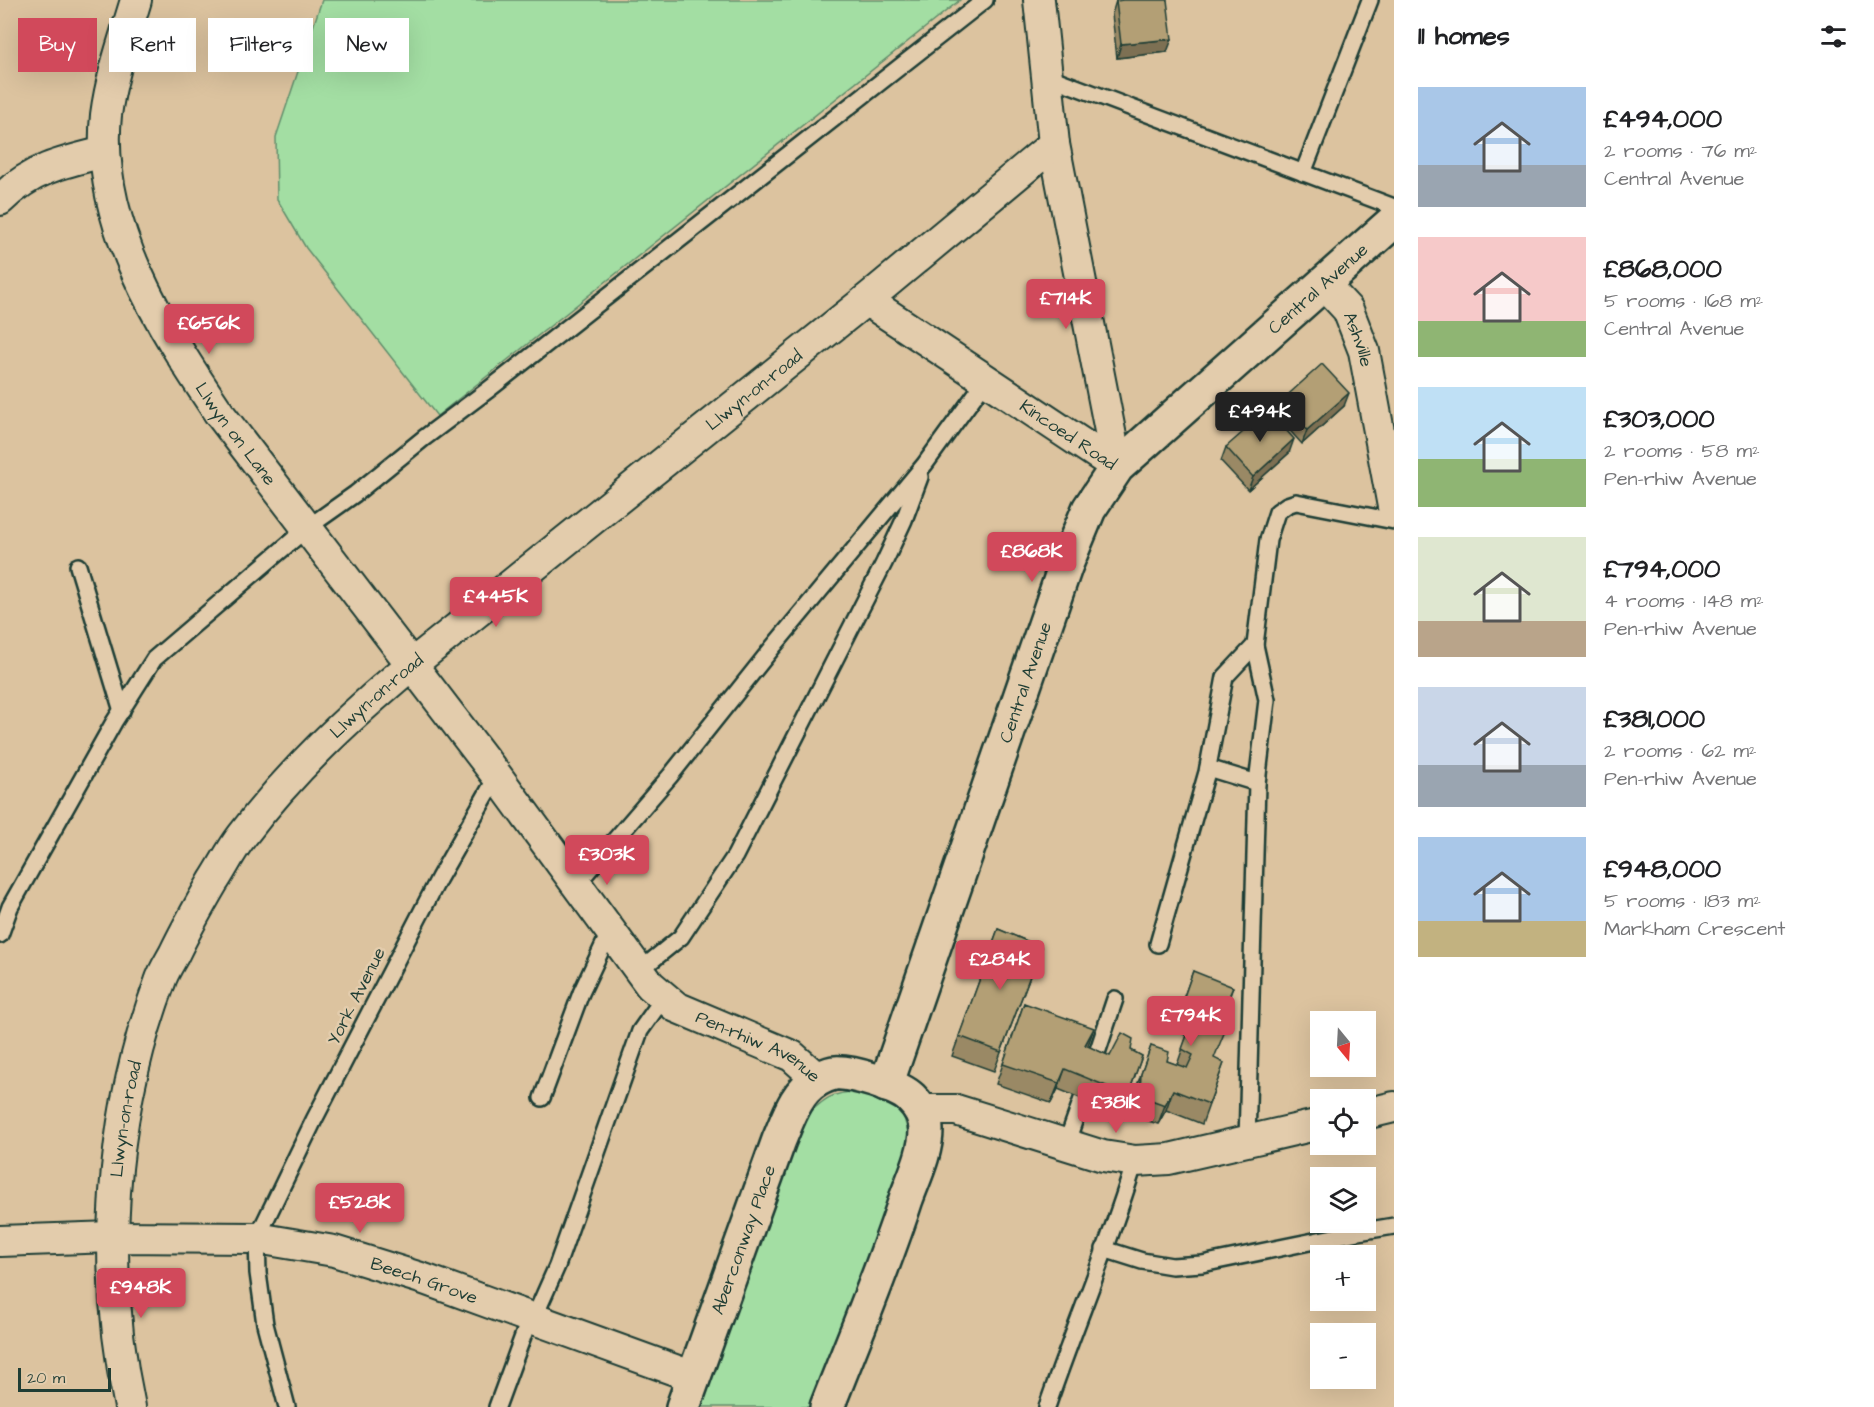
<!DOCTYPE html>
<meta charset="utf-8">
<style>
:root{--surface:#fff;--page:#f2f2f2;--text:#202124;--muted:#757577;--accent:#d1495b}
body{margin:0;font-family:"Architects Daughter",sans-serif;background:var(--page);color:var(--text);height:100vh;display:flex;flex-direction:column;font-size:22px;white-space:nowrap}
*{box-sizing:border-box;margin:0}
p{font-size:20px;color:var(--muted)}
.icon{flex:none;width:33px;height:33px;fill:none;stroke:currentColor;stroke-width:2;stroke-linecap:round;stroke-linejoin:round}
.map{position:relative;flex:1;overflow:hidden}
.details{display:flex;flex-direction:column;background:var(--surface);width:480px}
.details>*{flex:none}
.banner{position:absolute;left:18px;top:18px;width:570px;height:54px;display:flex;gap:12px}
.needle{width:39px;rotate:162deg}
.buttons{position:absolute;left:1310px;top:1011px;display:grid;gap:12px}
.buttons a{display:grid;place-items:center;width:66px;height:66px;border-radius:0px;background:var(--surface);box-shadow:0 6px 24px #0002;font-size:30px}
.scale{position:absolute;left:18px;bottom:15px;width:93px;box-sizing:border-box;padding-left:6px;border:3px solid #1f3d34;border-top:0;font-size:16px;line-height:21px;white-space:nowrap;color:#1f3d34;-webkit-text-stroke:4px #e3ccac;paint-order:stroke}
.price{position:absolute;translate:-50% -51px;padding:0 14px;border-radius:6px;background:var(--accent);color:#fff;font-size:20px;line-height:39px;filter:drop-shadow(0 2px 3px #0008)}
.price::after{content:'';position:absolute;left:50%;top:36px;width:18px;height:14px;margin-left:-9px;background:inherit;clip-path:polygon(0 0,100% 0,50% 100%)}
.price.current{background:#222;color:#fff}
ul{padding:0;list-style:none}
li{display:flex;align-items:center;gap:18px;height:150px;padding:0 24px}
li span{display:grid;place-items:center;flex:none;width:168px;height:120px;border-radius:0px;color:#555}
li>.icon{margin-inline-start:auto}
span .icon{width:72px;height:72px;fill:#fffc;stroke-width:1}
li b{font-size:26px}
h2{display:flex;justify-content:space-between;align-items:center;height:72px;padding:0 24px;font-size:26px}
.tag{padding:0 21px;border-radius:0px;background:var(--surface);box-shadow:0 6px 24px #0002;font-size:21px;line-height:54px}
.tag.current{background:var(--accent);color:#fff}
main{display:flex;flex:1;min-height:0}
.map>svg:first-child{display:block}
.green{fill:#a3dea3;stroke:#618e6c;stroke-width:1.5}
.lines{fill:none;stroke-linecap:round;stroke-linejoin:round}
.service-casing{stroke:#1f3d34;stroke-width:20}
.minor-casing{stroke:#1f3d34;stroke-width:34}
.tertiary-casing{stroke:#1f3d34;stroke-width:38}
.service{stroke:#e3ccac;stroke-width:15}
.minor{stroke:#e3ccac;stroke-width:30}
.tertiary{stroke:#e3ccac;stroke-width:33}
.wall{fill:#9a8965;stroke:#1f3d34;stroke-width:1.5}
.shaded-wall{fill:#7d6f52;stroke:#1f3d34;stroke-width:1.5}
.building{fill:#b39f75;stroke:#1f3d34;stroke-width:1.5}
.labels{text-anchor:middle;stroke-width:5;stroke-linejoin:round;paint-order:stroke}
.street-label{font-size:18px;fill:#1f3d34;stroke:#e3ccac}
</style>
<main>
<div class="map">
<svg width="1394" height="1407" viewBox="0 0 1394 1407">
<rect width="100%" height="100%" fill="#dcc39f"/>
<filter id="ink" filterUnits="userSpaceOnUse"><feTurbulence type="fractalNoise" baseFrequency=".0167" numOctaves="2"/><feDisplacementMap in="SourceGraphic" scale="12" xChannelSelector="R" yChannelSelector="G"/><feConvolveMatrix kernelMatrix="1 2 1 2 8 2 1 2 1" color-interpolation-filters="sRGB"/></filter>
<g filter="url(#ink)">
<g class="green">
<polygon points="322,0 960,0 437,416 306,248 277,199 276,137"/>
<path d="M859,1091l29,9 15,14 6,22 -8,38 -86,233h-117l106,-289c21,-20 26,-25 55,-27z"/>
</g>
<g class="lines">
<g class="service-casing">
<g id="service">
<polyline points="1047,76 1394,207"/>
<polyline points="1303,173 1370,0"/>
<polyline points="78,566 122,711"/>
<polyline points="1208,768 1257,783"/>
<polyline points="576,885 670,776 773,647 925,464 986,380"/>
<polyline points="0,935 10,907 114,722 154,659 307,528 355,494 424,438 488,390 985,0"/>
<polyline points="1158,944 1207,772 1225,677 1255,645"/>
<polyline points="639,971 681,937 735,856 884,563 904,520 920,477"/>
<polyline points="1092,1068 1115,999"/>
<polyline points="542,1098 581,993 610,931"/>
<polyline points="1247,1141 1257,783 1267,700 1255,645 1268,540 1277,512 1287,505 1296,502 1394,521"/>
<polyline points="1066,1144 1082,1099"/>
<polyline points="1104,1249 1142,1261 1172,1266 1202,1264 1358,1232 1394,1226"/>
<polyline points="534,1318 557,1266 640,1031 664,997"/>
<polyline points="287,1407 265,1324 258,1273 257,1238 314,1120 439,878 497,776"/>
<polyline points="497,1407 530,1317"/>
<path d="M1047,1407c28,-82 63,-163 88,-246"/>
</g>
</g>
<g class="minor-casing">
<g id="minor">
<path id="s1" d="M136,0c-11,37 -25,76 -30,115 -11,108 55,212 113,298l278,363 153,209 26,22 116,49 26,23"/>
<path d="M0,200c31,-31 63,-38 105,-48"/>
<path id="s2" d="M1323,283l25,27 16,41 30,161"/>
<path id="s3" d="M866,300l251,167 -63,-323 -15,-144"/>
<polyline points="921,1110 956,1110 1103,1156 1135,1161 1169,1159 1320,1124"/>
<polyline points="1365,1114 1394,1107"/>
<path id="s4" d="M0,1241l112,-4 145,1 77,13 90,28 270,98"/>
<path id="s5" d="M130,1407c-30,-139 -20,-292 30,-425 3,-10 9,-19 14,-28 12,-25 25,-48 39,-72 10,-15 18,-32 29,-46 49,-65 107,-119 169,-171l455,-365 188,-156"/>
</g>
</g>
<g class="tertiary-casing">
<g id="tertiary">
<path id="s6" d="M886,1085l179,-518 24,-58 28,-42 277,-246"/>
<path id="s7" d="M683,1407l96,-267c9,-21 17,-48 38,-60 5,-3 12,-6 17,-7 16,-2 65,13 77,25 8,8 15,19 15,32 0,23 -12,47 -20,69 -23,71 -52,139 -79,208"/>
</g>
</g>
<use href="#service" class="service"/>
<use href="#minor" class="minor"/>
<use href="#tertiary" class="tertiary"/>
</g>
<g class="wall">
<polygon points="1116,1 1167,52 1117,58 1112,14"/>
<polygon points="1281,401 1344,406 1302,444 1276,415"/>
<polygon points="1226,447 1289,453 1248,490 1221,461"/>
<polygon points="998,929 1041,947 994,1071 952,1056"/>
<polygon points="1193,971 1226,1007 1220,1021 1214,1059 1224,1063 1202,1124 1166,1110 1158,1124 1133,1116 1134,1094 1151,1046 1167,1061 1177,1065 1187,1036 1173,1028"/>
<polygon points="1024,1003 1087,1046 1110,1056 1131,1050 1142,1056 1121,1115 1058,1089 1051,1103 996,1084"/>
</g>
<g class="shaded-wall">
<polygon points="1172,39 1167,52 1117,58 1121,44"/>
<polygon points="1349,393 1344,406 1302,444 1307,430"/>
<polygon points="1294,439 1289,453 1248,490 1253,477"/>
<polygon points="1233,987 1226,1007 1212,1040 1219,1020"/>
<polygon points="1094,1028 1087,1048 1085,1045"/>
<polygon points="1065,1069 1058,1089 1051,1103 1059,1083"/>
<polygon points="1173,1090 1166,1110 1158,1124 1165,1105"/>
</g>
<g class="building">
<polygon points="1123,0 1167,0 1172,39 1121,44 1116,1"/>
<polygon points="1322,364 1349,393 1307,430 1281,401"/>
<polygon points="1268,410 1294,439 1253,477 1226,447"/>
<polygon points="998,929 1041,947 1001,1052 959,1036"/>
<polygon points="1193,971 1233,987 1219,1020 1227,1026 1214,1058 1224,1063 1209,1104 1173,1090 1165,1105 1140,1096 1141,1074 1151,1046 1169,1052 1167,1061 1187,1068 1193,1055 1182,1049 1194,1016 1180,1008"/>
<polygon points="1024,1003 1094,1028 1085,1045 1110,1056 1122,1033 1133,1039 1131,1050 1142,1056 1128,1095 1065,1069 1059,1083 1003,1064"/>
</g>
</g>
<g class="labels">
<g class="street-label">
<text dy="6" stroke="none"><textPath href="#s6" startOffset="930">Central Avenue</textPath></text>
<text dy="6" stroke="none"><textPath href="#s2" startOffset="68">Ashville</textPath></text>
<text dy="6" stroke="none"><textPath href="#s5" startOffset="1280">Llwyn-on-road</textPath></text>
<text dy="6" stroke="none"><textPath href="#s3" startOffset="243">Kincoed Road</textPath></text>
<text dy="6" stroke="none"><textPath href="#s1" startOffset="471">Llwyn on Lane</textPath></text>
<text dy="6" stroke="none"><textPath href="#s6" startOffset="426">Central Avenue</textPath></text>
<text dy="6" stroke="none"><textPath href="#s5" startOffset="794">Llwyn-on-road</textPath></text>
<text transform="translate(356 996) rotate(-63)" y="6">York Avenue</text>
<text dy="6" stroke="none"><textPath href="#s1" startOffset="1286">Pen-rhiw Avenue</textPath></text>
<text dy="6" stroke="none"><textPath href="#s5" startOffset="290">Llwyn-on-road</textPath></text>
<text dy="6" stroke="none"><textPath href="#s7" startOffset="178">Aberconway Place</textPath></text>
<text dy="6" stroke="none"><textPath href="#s4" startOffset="430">Beech Grove</textPath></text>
</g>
</g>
</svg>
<div class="buttons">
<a><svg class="needle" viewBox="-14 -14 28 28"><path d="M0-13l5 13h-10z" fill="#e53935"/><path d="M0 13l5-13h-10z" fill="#757577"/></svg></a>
<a><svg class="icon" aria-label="locate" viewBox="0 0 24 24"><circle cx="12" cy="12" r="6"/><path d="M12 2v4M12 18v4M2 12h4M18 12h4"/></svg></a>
<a><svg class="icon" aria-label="layers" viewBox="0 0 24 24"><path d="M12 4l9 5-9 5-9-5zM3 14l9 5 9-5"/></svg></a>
<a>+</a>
<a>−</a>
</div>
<div class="scale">20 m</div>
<b class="price" style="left:1066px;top:330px">£714K</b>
<b class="price" style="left:209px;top:355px">£656K</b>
<b class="price current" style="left:1260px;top:443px">£494K</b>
<b class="price" style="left:1032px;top:583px">£868K</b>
<b class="price" style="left:496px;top:628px">£445K</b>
<b class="price" style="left:607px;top:886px">£303K</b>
<b class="price" style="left:1000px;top:991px">£284K</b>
<b class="price" style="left:1191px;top:1047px">£794K</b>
<b class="price" style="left:1116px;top:1134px">£381K</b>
<b class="price" style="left:360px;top:1234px">£528K</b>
<b class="price" style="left:141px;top:1319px">£948K</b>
<div class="banner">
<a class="tag current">Buy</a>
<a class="tag">Rent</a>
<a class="tag">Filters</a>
<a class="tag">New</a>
</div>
</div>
<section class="details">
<h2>11 homes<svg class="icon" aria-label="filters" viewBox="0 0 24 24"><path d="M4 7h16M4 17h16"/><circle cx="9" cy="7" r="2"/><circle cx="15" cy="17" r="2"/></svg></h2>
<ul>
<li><span style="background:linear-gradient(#a9c7e8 65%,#9aa5b1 0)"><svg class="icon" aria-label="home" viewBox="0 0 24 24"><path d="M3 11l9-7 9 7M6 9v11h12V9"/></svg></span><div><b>£494,000</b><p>2 rooms · 76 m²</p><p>Central Avenue</p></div></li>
<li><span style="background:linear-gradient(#f6c9c9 70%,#8fb573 0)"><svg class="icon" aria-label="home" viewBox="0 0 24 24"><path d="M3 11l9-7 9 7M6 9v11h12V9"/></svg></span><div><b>£868,000</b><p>5 rooms · 168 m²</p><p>Central Avenue</p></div></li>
<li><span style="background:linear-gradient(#bfe0f5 60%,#8fb573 0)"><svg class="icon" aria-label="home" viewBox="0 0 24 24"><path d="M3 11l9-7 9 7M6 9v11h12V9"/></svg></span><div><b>£303,000</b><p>2 rooms · 58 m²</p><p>Pen-rhiw Avenue</p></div></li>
<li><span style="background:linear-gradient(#dfe7d0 70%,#b9a48a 0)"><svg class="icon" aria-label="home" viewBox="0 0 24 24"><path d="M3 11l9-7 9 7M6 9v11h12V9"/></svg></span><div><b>£794,000</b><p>4 rooms · 148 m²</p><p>Pen-rhiw Avenue</p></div></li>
<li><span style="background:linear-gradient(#c9d6e8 65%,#9aa5b1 0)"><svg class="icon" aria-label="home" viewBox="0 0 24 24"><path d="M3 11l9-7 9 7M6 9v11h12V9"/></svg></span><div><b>£381,000</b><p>2 rooms · 62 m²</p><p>Pen-rhiw Avenue</p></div></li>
<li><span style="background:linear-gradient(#a9c7e8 70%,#c2b280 0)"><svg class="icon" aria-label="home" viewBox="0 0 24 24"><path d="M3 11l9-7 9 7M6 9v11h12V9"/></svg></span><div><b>£948,000</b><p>5 rooms · 183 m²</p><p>Markham Crescent</p></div></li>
</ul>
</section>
</main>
